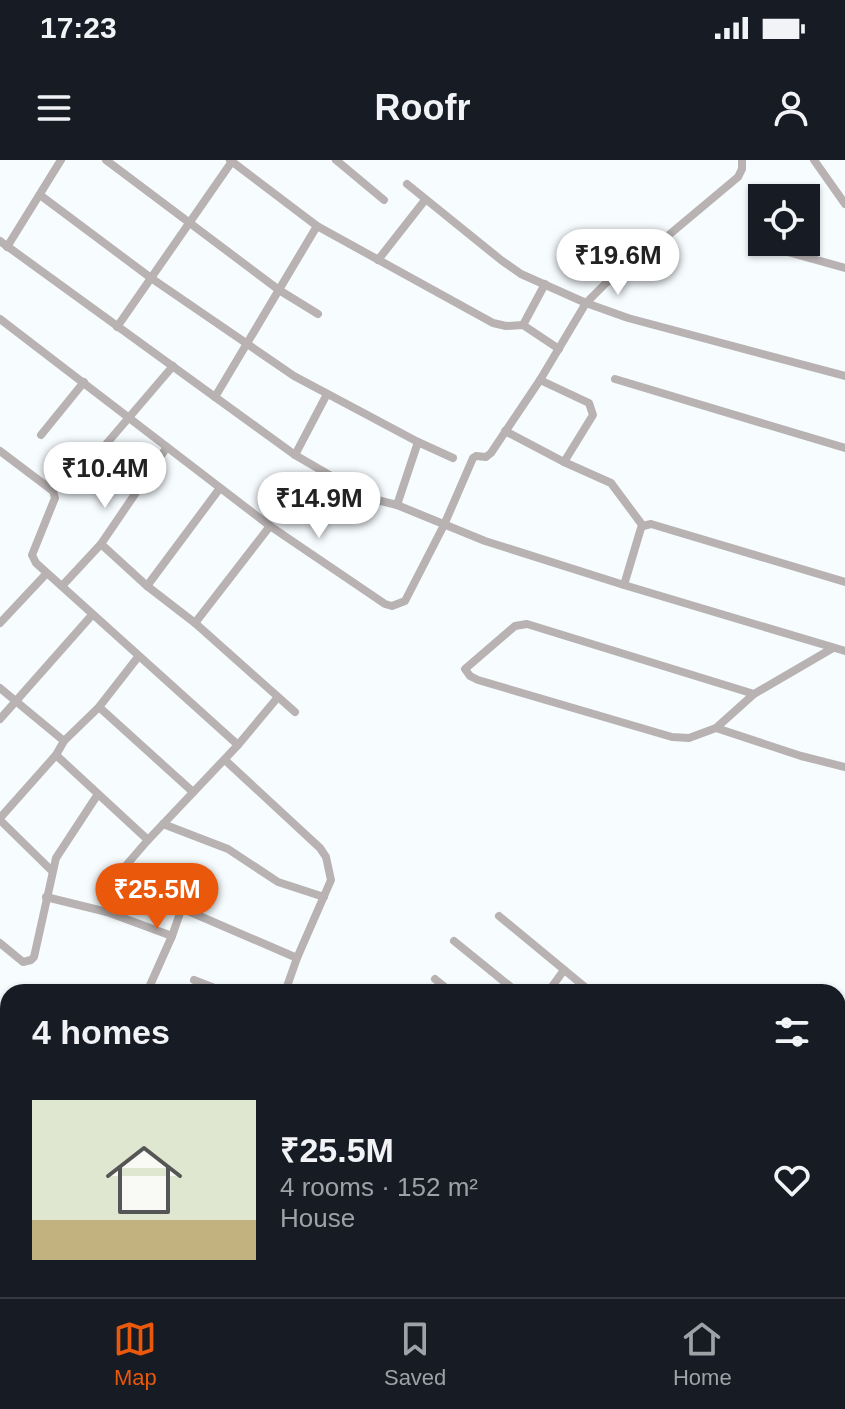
<!DOCTYPE html>
<meta charset="utf-8">
<style>
:root{--surface:#171b24;--page:#242831;--text:#f1f3f6;--muted:#9ea1a6;--line:#363941;--accent:#ea580c}
body{margin:0;font-family:Arial,sans-serif;background:var(--page);color:var(--text);height:100vh;display:flex;flex-direction:column;font-size:30px;white-space:nowrap}
*{box-sizing:border-box;margin:0}
p{font-size:26px;color:var(--muted)}
.icon{flex:none;width:44px;height:44px;fill:none;stroke:currentColor;stroke-width:2;stroke-linecap:round;stroke-linejoin:round}
.map{position:relative;flex:1;overflow:hidden}
.drawer{position:absolute;left:0px;top:824px;width:846px;height:314px;display:flex;flex-direction:column;background:var(--surface);border-radius:24px 24px 0 0;box-shadow:0 2px 6px #0004}
.drawer>*{flex:none}
.fabs{position:absolute;left:748px;top:24px;display:grid;gap:16px}
.fabs a{display:grid;place-items:center;width:72px;height:72px;border-radius:0px;background:var(--surface);box-shadow:0 2px 6px #0004;font-size:40px}
.price{position:absolute;translate:-50% -68px;padding:0 18px;border-radius:28px;background:#fff;color:#222;font-size:26px;line-height:52px;filter:drop-shadow(0 2px 4px #0008)}
.price::after{content:'';position:absolute;left:50%;top:48px;width:24px;height:18px;margin-left:-12px;background:inherit;clip-path:polygon(0 0,100% 0,50% 100%)}
.price.active{background:var(--accent);color:#fff}
ul{padding:0;list-style:none}
li{display:flex;align-items:center;gap:24px;height:200px;padding:0 32px}
li span{display:grid;place-items:center;flex:none;width:224px;height:160px;border-radius:0px;color:#555}
li>.icon{margin-inline-start:auto}
span .icon{width:96px;height:96px;fill:#fffc;stroke-width:1}
li b{font-size:34px}
h2{display:flex;justify-content:space-between;align-items:center;height:96px;padding:0 32px;font-size:34px}
.status{display:flex;justify-content:space-between;align-items:center;height:56px;padding:0 40px;background:var(--surface);direction:ltr}
.status svg{height:22px;fill:currentColor}
header{display:flex;justify-content:space-between;align-items:center;height:104px;padding:0 32px;background:var(--surface);font-size:36px;font-weight:600}
.dock{display:flex;justify-content:space-around;align-items:center;height:112px;border-top:2px solid var(--line);background:var(--surface);font-size:22px;color:var(--muted)}
.dock a{display:grid;justify-items:center;gap:4px}
.dock .active{color:var(--accent)}
.map>svg:first-child{display:block}
.lines{fill:none;stroke-linecap:round;stroke-linejoin:round}
.street{stroke:#b8b2b2;stroke-width:8}
</style>
<div class="status"><b>17:23</b><svg viewBox="0 0 49 12"><path d="M0 12V9h3v3zM5 12V6h3v6zM10 12V3h3v9zM15 12V0h3v12zM26 1h20v11H26zM47 4h2v5h-2z"/></svg></div>
<header><svg class="icon" aria-label="menu" viewBox="0 0 24 24"><path d="M4 6h16M4 12h16M4 18h16"/></svg>Roofr<svg class="icon" aria-label="person" viewBox="0 0 24 24"><circle cx="12" cy="8" r="4"/><path d="M4 21q1-7 8-7t8 7"/></svg></header>
<div class="map">
<svg width="845" height="1137" viewBox="0 0 845 1137">
<rect width="100%" height="100%" fill="#f7fcff"/>
<g class="lines">
<g class="street">
<polyline points="106,0 279,130 318,154"/>
<polyline points="230,0 317,66 493,163 506,166 523,165 559,189"/>
<polyline points="336,0 384,40"/>
<polyline points="814,0 845,44"/>
<polyline points="407,24 501,100 521,114 586,143 628,158 845,216"/>
<polyline points="40,35 151,118 294,216 418,282 453,298"/>
<polyline points="0,81 295,295 369,338 397,345 485,381 624,425"/>
<polyline points="763,85 845,108"/>
<polyline points="7,87 61,0"/>
<polyline points="378,100 425,40"/>
<polyline points="0,159 270,366 385,444 392,446 405,441 444,365 473,298 476,296 486,297 491,293 540,220 586,143 606,123 658,84 738,17 742,9 742,0"/>
<polyline points="523,165 545,124"/>
<polyline points="117,167 233,0"/>
<polyline points="615,219 845,288"/>
<polyline points="540,220 589,243 593,255 564,302"/>
<polyline points="215,237 317,66"/>
<polyline points="505,271 564,302 611,323 643,366"/>
<polyline points="41,275 84,222"/>
<polyline points="0,291 53,331 55,338 32,395 36,403 238,585 148,680 116,717 111,729 107,752"/>
<polyline points="295,295 327,234"/>
<polyline points="84,310 173,206"/>
<polyline points="397,345 418,282"/>
<polyline points="101,384 147,426 195,463 295,552"/>
<polyline points="845,422 651,364 643,366 641,368 624,425 845,491"/>
<polyline points="62,426 101,384 167,287"/>
<polyline points="147,426 220,328"/>
<polyline points="0,463 46,414"/>
<polyline points="195,463 270,366"/>
<polyline points="833,488 754,534 716,568 801,596 845,607"/>
<polyline points="138,497 99,547 64,581 56,595 148,680"/>
<polyline points="0,528 64,581"/>
<polyline points="99,547 193,632"/>
<polyline points="0,559 92,455"/>
<polyline points="716,568 689,578 672,577 478,520 470,516 465,509 515,466 527,464 754,534"/>
<polyline points="238,585 278,537"/>
<polyline points="225,600 320,688 326,697 331,720 297,798 285,832"/>
<polyline points="0,658 56,595"/>
<polyline points="0,660 52,711"/>
<polyline points="163,664 228,689 278,722 324,737"/>
<polyline points="46,737 107,752 172,776"/>
<polyline points="181,748 297,798"/>
<polyline points="499,756 591,832"/>
<polyline points="454,781 517,832"/>
<polyline points="0,783 23,802 31,800 34,797 56,698 98,634"/>
<polyline points="435,819 451,832"/>
<polyline points="194,820 225,832"/>
<polyline points="147,832 172,776 192,719"/>
<polyline points="548,832 564,810"/>
<polyline points="838,915 845,920"/>
<polyline points="838,971 845,977"/>
<polyline points="838,1029 845,1035"/>
<polyline points="0,1034 8,1028"/>
<polyline points="154,1130 163,1137"/>
<polyline points="395,1130 403,1137"/>
<polyline points="533,1130 542,1137"/>
<polyline points="26,1137 31,1130"/>
<polyline points="105,1137 109,1130"/>
<polyline points="191,1137 196,1130"/>
<polyline points="264,1137 267,1130"/>
<polyline points="551,1137 557,1130"/>
</g>
</g>
</svg>
<div class="fabs">
<a><svg class="icon" aria-label="locate" viewBox="0 0 24 24"><circle cx="12" cy="12" r="6"/><path d="M12 2v4M12 18v4M2 12h4M18 12h4"/></svg></a>
</div>
<b class="price" style="left:618px;top:137px">₹19.6M</b>
<b class="price" style="left:105px;top:350px">₹10.4M</b>
<b class="price" style="left:319px;top:380px">₹14.9M</b>
<b class="price active" style="left:157px;top:771px">₹25.5M</b>
<section class="drawer">
<h2>4 homes<svg class="icon" aria-label="filters" viewBox="0 0 24 24"><path d="M4 7h16M4 17h16"/><circle cx="9" cy="7" r="2"/><circle cx="15" cy="17" r="2"/></svg></h2>
<ul>
<li><span style="background:linear-gradient(#dfe7d0 75%,#c2b280 0)"><svg class="icon" aria-label="home" viewBox="0 0 24 24"><path d="M3 11l9-7 9 7M6 9v11h12V9"/></svg></span><div><b>₹25.5M</b><p>4 rooms · 152 m²</p><p>House</p></div><svg class="icon" aria-label="heart" viewBox="0 0 24 24"><path d="M12 20l-8-8c-3-5 5-10 8-4 3-6 11-1 8 4z"/></svg></li>
</ul>
</section>
</div>
<nav class="dock">
<a class="active"><svg class="icon" aria-label="map" viewBox="0 0 24 24"><path d="M3 6l6-2 6 2 6-2v14l-6 2-6-2-6 2zM9 4v14M15 6v14"/></svg>Map</a>
<a><svg class="icon" aria-label="saved" viewBox="0 0 24 24"><path d="M7 4h10v16l-5-4-5 4z"/></svg>Saved</a>
<a><svg class="icon" aria-label="home" viewBox="0 0 24 24"><path d="M3 11l9-7 9 7M6 9v11h12V9"/></svg>Home</a>
</nav>
